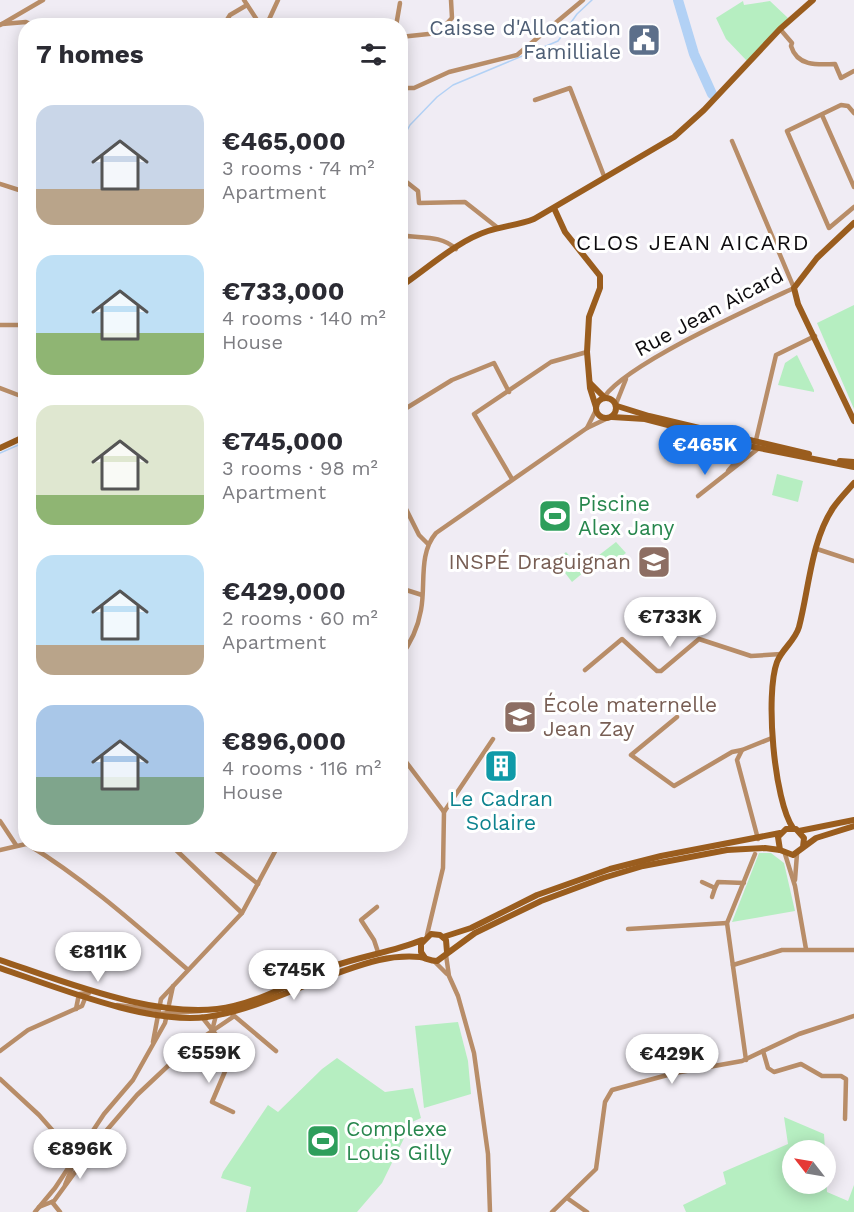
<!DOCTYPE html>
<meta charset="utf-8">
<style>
:root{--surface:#fff;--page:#f7f7f7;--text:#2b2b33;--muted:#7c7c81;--accent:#1a73e8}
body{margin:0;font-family:"Work Sans",sans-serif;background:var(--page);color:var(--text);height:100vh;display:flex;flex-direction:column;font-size:22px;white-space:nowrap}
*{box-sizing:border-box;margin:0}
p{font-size:20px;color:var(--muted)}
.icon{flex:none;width:33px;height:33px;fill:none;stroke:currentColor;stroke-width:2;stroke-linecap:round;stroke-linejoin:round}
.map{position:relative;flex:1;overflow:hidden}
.side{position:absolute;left:18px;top:18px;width:390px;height:834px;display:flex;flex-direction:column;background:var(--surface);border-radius:24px;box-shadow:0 3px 15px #0003}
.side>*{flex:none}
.needle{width:39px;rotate:301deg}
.fabs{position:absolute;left:782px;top:1140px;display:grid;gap:12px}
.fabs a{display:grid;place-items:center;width:54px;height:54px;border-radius:50%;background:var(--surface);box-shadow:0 3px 15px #0003;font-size:30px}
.price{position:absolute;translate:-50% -51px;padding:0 14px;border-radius:21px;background:#fff;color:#222;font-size:20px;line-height:39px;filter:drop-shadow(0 2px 3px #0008)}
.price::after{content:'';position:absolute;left:50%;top:36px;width:18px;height:14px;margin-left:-9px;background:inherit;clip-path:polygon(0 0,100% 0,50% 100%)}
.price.on{background:var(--accent);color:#fff}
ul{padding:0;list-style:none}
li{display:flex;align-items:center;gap:18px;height:150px;padding:0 18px}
li span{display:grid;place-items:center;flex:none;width:168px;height:120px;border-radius:18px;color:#555}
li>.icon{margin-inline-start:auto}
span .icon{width:72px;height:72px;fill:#fffc;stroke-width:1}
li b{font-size:26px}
h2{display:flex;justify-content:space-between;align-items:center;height:72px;padding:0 18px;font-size:26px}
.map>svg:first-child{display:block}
.green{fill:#b6eec1}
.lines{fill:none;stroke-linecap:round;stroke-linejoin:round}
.stream{stroke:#b2d1f5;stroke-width:1.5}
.river{stroke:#b2d1f5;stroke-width:10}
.street{stroke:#b88d68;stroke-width:4.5}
.secondary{stroke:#9a5d1e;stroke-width:6}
.labels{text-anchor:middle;stroke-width:6;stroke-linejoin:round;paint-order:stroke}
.service-label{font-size:21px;fill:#4e5e75;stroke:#fff;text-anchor:end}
.street-label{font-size:21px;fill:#0d0b0e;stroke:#fff}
.leisure-label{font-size:21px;fill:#27864d;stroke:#fff;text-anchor:start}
.education-label{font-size:21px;fill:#785e54;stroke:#fff;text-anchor:end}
.culture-label{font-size:21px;fill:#0d838f;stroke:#fff}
.neighbourhood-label{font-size:22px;letter-spacing:1.5px;fill:#0d0b0e;stroke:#fff}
</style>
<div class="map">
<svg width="854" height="1212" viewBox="0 0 854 1212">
<rect width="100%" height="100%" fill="#f0ecf4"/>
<g class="green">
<polygon points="743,1 744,5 770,1 788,18 747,61 726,39 716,18"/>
<polygon points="854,305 854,409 817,323"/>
<polygon points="797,355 814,390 814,392 778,385 785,363"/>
<polygon points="777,474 803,481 798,502 772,495"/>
<polygon points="616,542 626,553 603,570 594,559"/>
<polygon points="566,552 584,572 572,582 556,561"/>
<polygon points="759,853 771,853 784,863 795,911 732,922"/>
<polygon points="458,1022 468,1061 471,1094 424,1108 415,1026"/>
<polygon points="337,1058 385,1092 413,1088 421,1118 412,1122 382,1183 357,1212 246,1212 251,1187 221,1178 223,1172 268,1105 278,1112 322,1069"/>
<polygon points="784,1117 824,1134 825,1150 792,1150 792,1184 825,1184 825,1155 827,1192 848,1201 854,1185 854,1212 686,1212 683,1205 726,1184 723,1172 788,1144"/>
</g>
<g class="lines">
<g class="stream">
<polyline points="400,181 404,168 404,136 410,125 437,97 453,85 558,41 577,14 592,0"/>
<polyline points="0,453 23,443 26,445"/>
</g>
<polyline class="river" points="678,0 694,54 712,94"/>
<g class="street">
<polyline points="244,0 261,26"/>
<polyline points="2,24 26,22 35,26"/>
<polyline points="0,25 43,0"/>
<polyline points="223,26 230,15 247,5"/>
<polyline points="266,26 278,0"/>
<polyline points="396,26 400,3"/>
<path d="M780,29l12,14 -1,3c6,20 25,19 44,18l6,14 13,-7"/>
<polyline points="400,37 438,33 452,18 451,0"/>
<polyline points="400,88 414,88 449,72 517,55 583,0"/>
<polyline points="535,100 570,88 604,176"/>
<polyline points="854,113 848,106 841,105 787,131 829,228 854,207"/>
<polyline points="822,115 854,187"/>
<polyline points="404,180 418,191 419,203 465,202 498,228"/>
<polyline points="0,184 19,190 26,186"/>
<path d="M400,235c19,4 40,-1 56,14"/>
<polyline points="0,325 26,325"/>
<polyline points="0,388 26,398"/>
<path d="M604,397c24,-34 147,-89 190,-109l-62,-147"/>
<polyline points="616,404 626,379"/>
<polyline points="400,412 452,380 494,363 509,392"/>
<polyline points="587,428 596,410"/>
<polyline points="726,440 732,448 735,462"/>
<polyline points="756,440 776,355 815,336"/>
<polyline points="728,471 750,445"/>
<polyline points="512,479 474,414 551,362 587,352"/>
<polyline points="698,496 759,448"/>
<polyline points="400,497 419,535 428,544"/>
<polyline points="817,549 854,561"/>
<polyline points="400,588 422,595"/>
<path d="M400,657c11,-14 18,-30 21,-47 5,-25 -3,-56 15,-77l151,-105 21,-10"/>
<polyline points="585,670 622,639 657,671 661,671 699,639 751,656 781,654"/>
<polyline points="677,717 631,755 674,786 732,752 742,750"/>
<polyline points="400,754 444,812 443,868 427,935"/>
<polyline points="444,812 493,739"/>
<polyline points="0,821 16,845"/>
<polyline points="758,839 737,760 742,750 772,738"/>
<path d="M27,844c59,36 108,80 160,125"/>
<polyline points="208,844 258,884"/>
<polyline points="175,849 242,913"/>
<polyline points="0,850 26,844"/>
<polyline points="785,854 795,886 806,949"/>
<polyline points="795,880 797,854"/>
<polyline points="702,882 715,888 718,882 744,883"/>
<polyline points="712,897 715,888"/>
<polyline points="377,907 361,920 374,940 378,952"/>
<polyline points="628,929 727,923"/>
<polyline points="446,955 449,976 458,996 474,1053 488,1154 490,1212"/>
<polyline points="434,961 447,974"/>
<polyline points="733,965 782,950 854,950"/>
<polyline points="117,1005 158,1010"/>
<polyline points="76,1009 79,994 89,993"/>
<polyline points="156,1014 201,1011"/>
<polyline points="232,1014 276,1051"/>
<polyline points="202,1017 232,1055 212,1102 233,1112"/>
<polyline points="212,1031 216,1015"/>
<polyline points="153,1042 161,999 242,913 279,844"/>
<polyline points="0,1051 28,1030 82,1006 86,996"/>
<polyline points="763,1051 768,1068 774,1072 801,1064 822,1076 841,1076 846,1079 845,1119"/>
<polyline points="746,1060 727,923 755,854"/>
<polyline points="0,1079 39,1115 76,1157"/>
<polyline points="65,1185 73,1165"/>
<polyline points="567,1198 587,1212"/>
<polyline points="52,1202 60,1212"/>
<polyline points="39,1207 54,1201 100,1138 137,1095 187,1048 233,1017"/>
<polyline points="35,1212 55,1188 104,1114 133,1080 165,1023 173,986"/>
<polyline points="552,1212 596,1169 605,1102 612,1090 675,1073 742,1061 799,1034 854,1016"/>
</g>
<g class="secondary">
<polyline points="554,208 565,232 600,276 600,288 589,317 587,352 590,388 596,407"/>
<polyline points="854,223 817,258 794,288 798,304 854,421"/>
<path d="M400,287c28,-19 57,-46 88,-56 15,-5 31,-6 46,-12l140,-82 30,-27 76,-81 33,-29"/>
<polyline points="591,384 604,397"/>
<circle cx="606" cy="408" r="10"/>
<polyline points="617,406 649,416 809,454"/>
<polyline points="612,417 645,419 749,446 854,467"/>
<polyline points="0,448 26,436"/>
<polyline points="840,461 854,462"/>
<path d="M793,828c-19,-27 -28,-134 -16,-166 5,-13 18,-21 22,-35 10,-38 12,-86 34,-119 6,-9 14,-17 21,-25"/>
<polyline points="799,831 854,820"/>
<polyline points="803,847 804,838 796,829 786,829 778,837 780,850 793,855 816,838 854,826"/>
<polyline points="443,937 471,928 537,895 610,869 661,856 780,833"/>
<polyline points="425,958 421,952 421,944 431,934 440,935 446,940 447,952"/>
<path d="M0,960c65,22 166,63 234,46 34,-8 64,-27 97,-39 30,-11 62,-15 91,-27"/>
<path d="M0,968c56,19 149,57 207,49 59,-9 113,-43 172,-57 13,-3 28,-4 41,-3 6,1 10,4 17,4l38,-28 66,-32 62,-23 40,-12 84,-16 38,-2 15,2"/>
</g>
</g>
<defs>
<g id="civic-square" transform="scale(1.725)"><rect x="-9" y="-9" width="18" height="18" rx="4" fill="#5c6f8a" stroke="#fff"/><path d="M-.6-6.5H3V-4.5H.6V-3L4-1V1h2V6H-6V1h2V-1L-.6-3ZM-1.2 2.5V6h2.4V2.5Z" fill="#fff"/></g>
<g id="stadium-square" transform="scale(1.725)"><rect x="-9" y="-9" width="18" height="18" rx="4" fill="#2e9e5b" stroke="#fff"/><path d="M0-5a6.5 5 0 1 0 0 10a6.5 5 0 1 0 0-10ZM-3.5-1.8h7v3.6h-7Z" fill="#fff"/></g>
<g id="university-square" transform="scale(1.725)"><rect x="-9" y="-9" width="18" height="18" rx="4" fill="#8d6e63" stroke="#fff"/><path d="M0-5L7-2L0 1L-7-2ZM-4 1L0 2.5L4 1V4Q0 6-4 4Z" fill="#fff"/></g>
<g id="school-square" transform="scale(1.725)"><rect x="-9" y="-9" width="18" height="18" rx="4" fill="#8d6e63" stroke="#fff"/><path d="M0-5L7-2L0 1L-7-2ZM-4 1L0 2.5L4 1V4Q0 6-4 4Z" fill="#fff"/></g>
<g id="building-square" transform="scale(1.725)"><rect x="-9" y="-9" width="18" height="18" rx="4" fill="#0f9aa8" stroke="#fff"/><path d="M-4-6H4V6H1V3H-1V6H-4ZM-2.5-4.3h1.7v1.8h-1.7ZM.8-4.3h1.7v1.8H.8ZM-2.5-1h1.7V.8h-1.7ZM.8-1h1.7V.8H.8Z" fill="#fff"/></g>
</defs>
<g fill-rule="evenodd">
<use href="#civic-square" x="644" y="40"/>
<use href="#stadium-square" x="555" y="516"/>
<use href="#university-square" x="654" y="562"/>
<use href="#school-square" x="520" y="717"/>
<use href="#building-square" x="501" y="766"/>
<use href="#stadium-square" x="323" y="1141"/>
</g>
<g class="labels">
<g class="service-label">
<text x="621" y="35">Caisse d'Allocation<tspan x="621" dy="24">Familliale</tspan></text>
</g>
<g class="street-label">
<text transform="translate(709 312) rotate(-28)" y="7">Rue Jean Aicard</text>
</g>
<g class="leisure-label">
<text x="578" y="511">Piscine<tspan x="578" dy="24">Alex Jany</tspan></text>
<text x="346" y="1136">Complexe<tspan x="346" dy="24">Louis Gilly</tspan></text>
</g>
<g class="education-label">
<text x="631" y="569">INSPÉ Draguignan</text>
<text x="543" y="712" text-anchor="start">École maternelle<tspan x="543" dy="24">Jean Zay</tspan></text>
</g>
<g class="culture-label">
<text x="501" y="806">Le Cadran<tspan x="501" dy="24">Solaire</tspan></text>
</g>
<g class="neighbourhood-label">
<text x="693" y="250">CLOS JEAN AICARD</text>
</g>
</g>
</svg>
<div class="fabs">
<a><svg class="needle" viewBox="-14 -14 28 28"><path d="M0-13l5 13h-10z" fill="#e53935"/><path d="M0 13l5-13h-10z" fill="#7c7c81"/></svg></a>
</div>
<b class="price on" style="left:705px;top:476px">€465K</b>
<b class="price" style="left:670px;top:648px">€733K</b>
<b class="price" style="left:98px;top:983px">€811K</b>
<b class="price" style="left:294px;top:1001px">€745K</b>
<b class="price" style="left:209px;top:1084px">€559K</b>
<b class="price" style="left:672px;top:1085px">€429K</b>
<b class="price" style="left:80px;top:1180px">€896K</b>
<section class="side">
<h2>7 homes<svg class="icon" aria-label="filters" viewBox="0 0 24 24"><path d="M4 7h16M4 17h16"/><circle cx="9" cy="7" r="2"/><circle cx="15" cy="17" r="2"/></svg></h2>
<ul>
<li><span style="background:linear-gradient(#c9d6e8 70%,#b9a48a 0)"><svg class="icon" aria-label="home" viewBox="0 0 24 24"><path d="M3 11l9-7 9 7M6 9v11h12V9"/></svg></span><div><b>€465,000</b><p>3 rooms · 74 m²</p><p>Apartment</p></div></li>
<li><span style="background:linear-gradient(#bfe0f5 65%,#8fb573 0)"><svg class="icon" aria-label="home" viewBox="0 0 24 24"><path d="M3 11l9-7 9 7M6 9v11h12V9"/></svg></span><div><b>€733,000</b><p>4 rooms · 140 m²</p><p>House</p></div></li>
<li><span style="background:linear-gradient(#dfe7d0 75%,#8fb573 0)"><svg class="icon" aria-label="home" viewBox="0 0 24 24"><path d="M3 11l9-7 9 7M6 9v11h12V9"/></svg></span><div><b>€745,000</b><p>3 rooms · 98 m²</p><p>Apartment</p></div></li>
<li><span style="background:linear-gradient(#bfe0f5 75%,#b9a48a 0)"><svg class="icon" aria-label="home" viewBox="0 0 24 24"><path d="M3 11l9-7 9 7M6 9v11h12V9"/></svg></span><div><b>€429,000</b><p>2 rooms · 60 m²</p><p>Apartment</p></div></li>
<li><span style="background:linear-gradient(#a9c7e8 60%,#7fa58c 0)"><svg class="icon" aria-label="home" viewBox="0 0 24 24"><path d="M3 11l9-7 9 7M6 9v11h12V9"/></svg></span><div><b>€896,000</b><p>4 rooms · 116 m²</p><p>House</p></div></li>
</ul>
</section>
</div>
